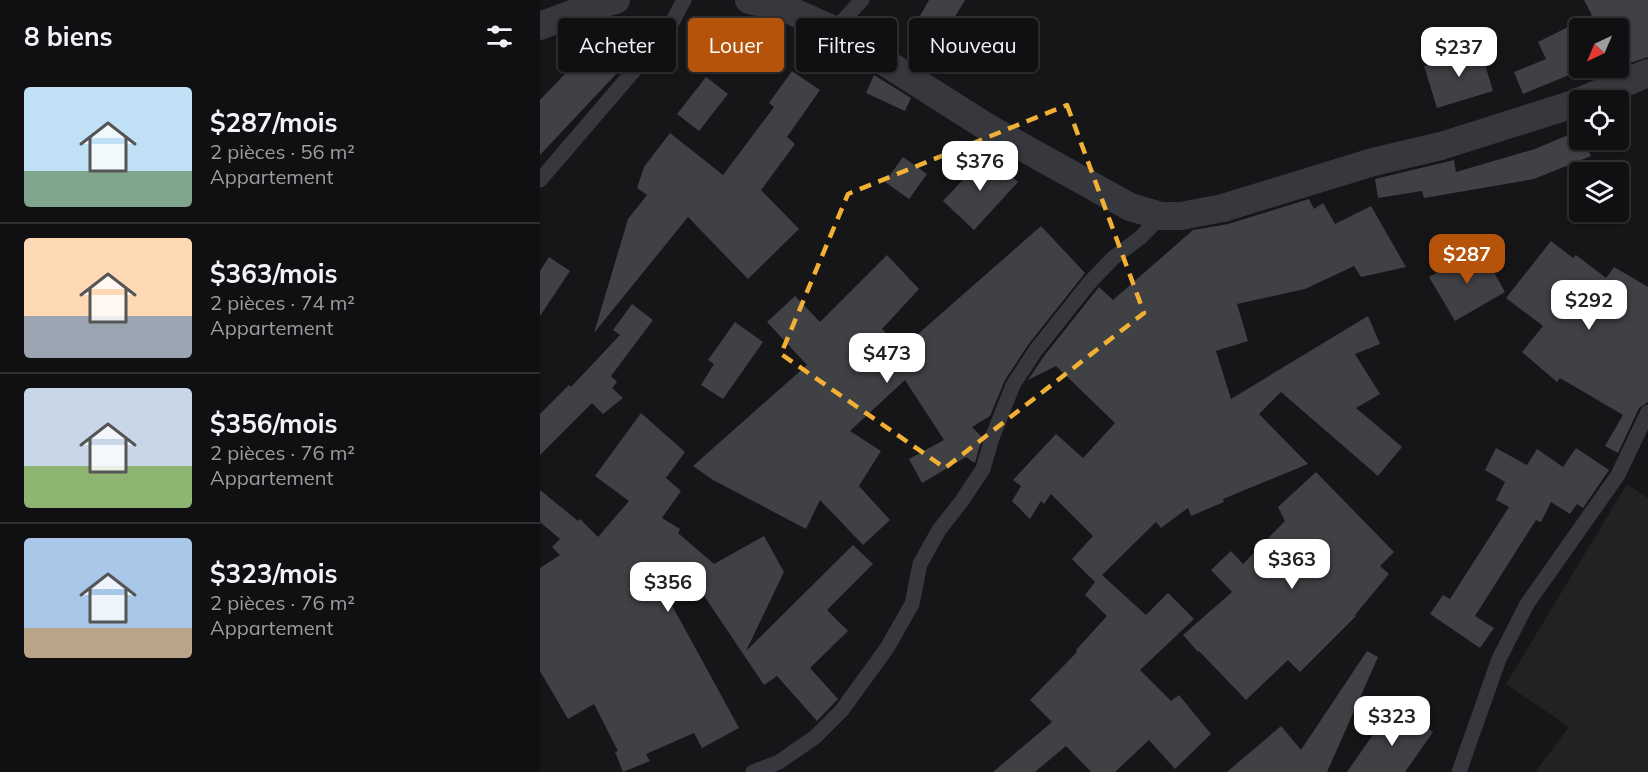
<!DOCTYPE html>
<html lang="fr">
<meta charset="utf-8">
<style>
:root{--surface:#101012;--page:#19191b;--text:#f1f3f6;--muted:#9c9d9f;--line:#303032;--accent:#b45309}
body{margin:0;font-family:Mulish,sans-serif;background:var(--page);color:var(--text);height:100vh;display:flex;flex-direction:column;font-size:22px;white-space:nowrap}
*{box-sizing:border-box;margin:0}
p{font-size:20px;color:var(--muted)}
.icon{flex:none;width:33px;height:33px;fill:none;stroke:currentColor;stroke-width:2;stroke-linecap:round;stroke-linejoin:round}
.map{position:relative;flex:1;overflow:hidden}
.sheet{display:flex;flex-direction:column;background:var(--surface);width:540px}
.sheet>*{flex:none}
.top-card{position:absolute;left:18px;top:18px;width:570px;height:54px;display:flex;gap:12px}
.needle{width:39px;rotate:224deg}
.buttons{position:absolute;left:1029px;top:18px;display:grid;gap:12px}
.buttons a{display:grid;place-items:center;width:60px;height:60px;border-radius:6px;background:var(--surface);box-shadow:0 2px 4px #0004,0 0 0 2px var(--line);font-size:30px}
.price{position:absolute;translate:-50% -51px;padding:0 14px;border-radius:12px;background:#fff;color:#222;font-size:20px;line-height:39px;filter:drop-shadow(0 2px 3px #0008)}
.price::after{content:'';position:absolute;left:50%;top:36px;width:18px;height:14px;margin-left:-9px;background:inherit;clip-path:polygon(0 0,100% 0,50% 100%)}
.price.current{background:var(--accent);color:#fff}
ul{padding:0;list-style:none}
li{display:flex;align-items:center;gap:18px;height:150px;padding:0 24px}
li+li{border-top:2px solid var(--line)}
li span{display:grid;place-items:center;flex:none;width:168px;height:120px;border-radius:6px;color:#555}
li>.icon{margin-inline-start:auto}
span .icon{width:72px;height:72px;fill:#fffc;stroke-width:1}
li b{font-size:26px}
h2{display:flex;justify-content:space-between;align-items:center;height:72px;padding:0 24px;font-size:26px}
.pill{padding:0 21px;border-radius:6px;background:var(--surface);box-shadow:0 2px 4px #0004,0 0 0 2px var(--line);font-size:21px;line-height:54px}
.pill.current{background:var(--accent);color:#fff}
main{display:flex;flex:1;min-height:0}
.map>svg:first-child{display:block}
.built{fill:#222225}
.building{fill:#404145}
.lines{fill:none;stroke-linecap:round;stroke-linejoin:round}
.service{stroke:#37383d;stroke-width:15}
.minor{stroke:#37383d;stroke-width:28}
.marked{fill:none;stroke:#f2b134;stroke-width:4.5;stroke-dasharray:12 8;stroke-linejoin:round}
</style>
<main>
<section class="sheet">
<h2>8 biens<svg class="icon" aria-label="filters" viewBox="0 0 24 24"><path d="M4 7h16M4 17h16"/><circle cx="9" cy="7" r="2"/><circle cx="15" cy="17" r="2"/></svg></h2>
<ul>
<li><span style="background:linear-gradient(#bfe0f5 70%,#7fa58c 0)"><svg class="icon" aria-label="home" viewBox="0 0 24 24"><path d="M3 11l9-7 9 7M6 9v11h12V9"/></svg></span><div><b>$287/mois</b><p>2 pièces · 56 m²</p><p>Appartement</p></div></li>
<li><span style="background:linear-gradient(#ffd9b3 65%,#9aa5b1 0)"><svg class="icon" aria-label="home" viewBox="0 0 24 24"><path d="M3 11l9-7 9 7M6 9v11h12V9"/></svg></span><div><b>$363/mois</b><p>2 pièces · 74 m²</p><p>Appartement</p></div></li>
<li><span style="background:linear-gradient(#c9d6e8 65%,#8fb573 0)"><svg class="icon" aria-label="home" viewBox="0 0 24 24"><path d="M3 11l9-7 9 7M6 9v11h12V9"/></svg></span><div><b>$356/mois</b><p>2 pièces · 76 m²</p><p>Appartement</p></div></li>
<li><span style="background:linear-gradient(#a9c7e8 75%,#b9a48a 0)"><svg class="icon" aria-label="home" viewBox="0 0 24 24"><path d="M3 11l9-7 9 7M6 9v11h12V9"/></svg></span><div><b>$323/mois</b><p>2 pièces · 76 m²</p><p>Appartement</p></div></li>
</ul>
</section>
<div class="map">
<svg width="1108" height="772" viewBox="0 0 1108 772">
<rect width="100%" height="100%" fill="#161618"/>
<polygon class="built" points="1087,484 1108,498 1108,772 995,772 1029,727 966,684"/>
<g class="building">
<polygon points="389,0 425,0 402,38 376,23"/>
<polygon points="1044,0 1108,0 1108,57 1078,67 1078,28 1040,28 1040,68 1046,68 983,94 974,72 1006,59 998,42 1052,15"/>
<polygon points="50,48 77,73 0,155 0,100"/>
<polygon points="940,48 953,91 897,108 884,66"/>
<polygon points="252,71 280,90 247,137 255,144 221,190 259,229 208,279 148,217 54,333 88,219 107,195 97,188 104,167 130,133 183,175 234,107 229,103"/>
<polygon points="334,75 371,98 365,111 326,93"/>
<polygon points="166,77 188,94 159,131 137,114"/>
<polygon points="1040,130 1040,140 1044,140 1051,156 994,179 884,198 882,191 838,198 835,179 914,160 916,172 995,149"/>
<polygon points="447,154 478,182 434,230 403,201"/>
<polygon points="363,157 387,174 369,199 345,182"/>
<polygon points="769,199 774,209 783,203 795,224 831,206 866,267 821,277 814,266 765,289 697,304 708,341 676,351 691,399 828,316 840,344 815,354 840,394 816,408 862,447 838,476 741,392 719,414 768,464 683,499 684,502 651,516 648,508 621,528 616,522 562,575 606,615 628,593 654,619 600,670 631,701 639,695 671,734 635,769 609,740 575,772 551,772 526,746 495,772 453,772 512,722 490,700 537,652 536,650 567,616 545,595 555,582 532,559 553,536 511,494 504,504 501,501 490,519 472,501 481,486 473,480 516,434 543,458 575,423 516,366 488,380 504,356 559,287 573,300 653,230 688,224"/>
<polygon points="501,226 545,273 488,345 465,380 450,416 432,427 442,437 435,463 426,457 382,483 369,459 404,440 365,380 310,431 341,451 319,486 350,520 323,545 280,500 266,529 173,480 153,466 267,365 227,322 255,296 280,322 347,255 379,289 342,329 361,349"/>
<polygon points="1011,241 1033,258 1036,255 1066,278 1074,267 1108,287 1108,402 1099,408 1078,453 1065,446 1083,415 1020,378 1017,382 982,352 1003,326 966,298"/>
<polygon points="941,249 965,292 915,321 889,277"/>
<polygon points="9,257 30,271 0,316 0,271"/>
<polygon points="92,304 113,320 71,376 77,382 72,388 83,398 63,414 52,403 0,455 0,414 29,385 31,387 80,335 73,330"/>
<polygon points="195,322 223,342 183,399 161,385 174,364 168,360"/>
<polygon points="101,413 145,452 126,478 141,491 122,518 140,529 138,533 174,564 224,536 244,572 206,651 313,545 333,564 287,610 308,631 270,668 298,699 277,721 237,676 224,685 148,572 122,587 199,728 162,748 154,733 106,754 110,761 83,772 75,752 78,751 54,704 28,719 0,671 0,568 20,555 12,547 20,539 0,522 0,490 38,521 40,519 58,537 89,501 55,476"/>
<polygon points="956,448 987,465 997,449 1023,467 1036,448 1069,470 1043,508 1037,504 1030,514 1011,502 1001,522 996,520 935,616 954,628 940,648 890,614 903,595 910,599 969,507 956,500 965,482 945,470"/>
<polygon points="776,472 854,552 840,566 849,574 815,615 816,616 760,672 748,660 706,700 659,651 658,652 643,635 692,592 671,570 691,551 703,564 745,521 738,507"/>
<polygon points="827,651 838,657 787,772 687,772 741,726 761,750"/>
<polygon points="869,715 893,732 865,772 807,772 846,716 861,726"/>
</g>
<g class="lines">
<g class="service">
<polyline points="294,30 322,0"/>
<polyline points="0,180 127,32 144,0"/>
<polyline points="213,772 239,762 275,737 302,710 347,648 372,604 380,564 399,530 421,502 443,469 452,438 473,385 496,350 550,282 573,258 601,237 621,216"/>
<polyline points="919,772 959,659 987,604 1078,475 1108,412"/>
</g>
<g class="minor">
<polyline points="209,0 247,9 294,30 450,129 590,207 621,216 641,216 683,208 833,162 901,146 1040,102"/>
<polyline points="0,26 53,6 76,0"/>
<polyline points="1043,100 1108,73"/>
</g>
</g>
<path class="marked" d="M527,105l77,208 -199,155 -164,-114 67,-160z"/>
</svg>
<div class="buttons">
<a><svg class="needle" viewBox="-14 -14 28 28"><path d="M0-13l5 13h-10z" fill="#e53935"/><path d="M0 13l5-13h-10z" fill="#9c9d9f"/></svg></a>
<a><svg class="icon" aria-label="locate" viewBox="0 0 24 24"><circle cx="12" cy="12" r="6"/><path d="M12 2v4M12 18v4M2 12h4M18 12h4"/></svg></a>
<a><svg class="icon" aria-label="layers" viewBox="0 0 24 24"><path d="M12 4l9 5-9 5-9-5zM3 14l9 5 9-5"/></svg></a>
</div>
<b class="price" style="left:919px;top:78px">$237</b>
<b class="price" style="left:440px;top:192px">$376</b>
<b class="price current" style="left:927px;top:285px">$287</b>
<b class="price" style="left:1049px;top:331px">$292</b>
<b class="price" style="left:347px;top:384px">$473</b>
<b class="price" style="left:752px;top:590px">$363</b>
<b class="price" style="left:128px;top:613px">$356</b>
<b class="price" style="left:852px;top:747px">$323</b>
<div class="top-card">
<a class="pill">Acheter</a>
<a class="pill current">Louer</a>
<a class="pill">Filtres</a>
<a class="pill">Nouveau</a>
</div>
</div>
</main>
